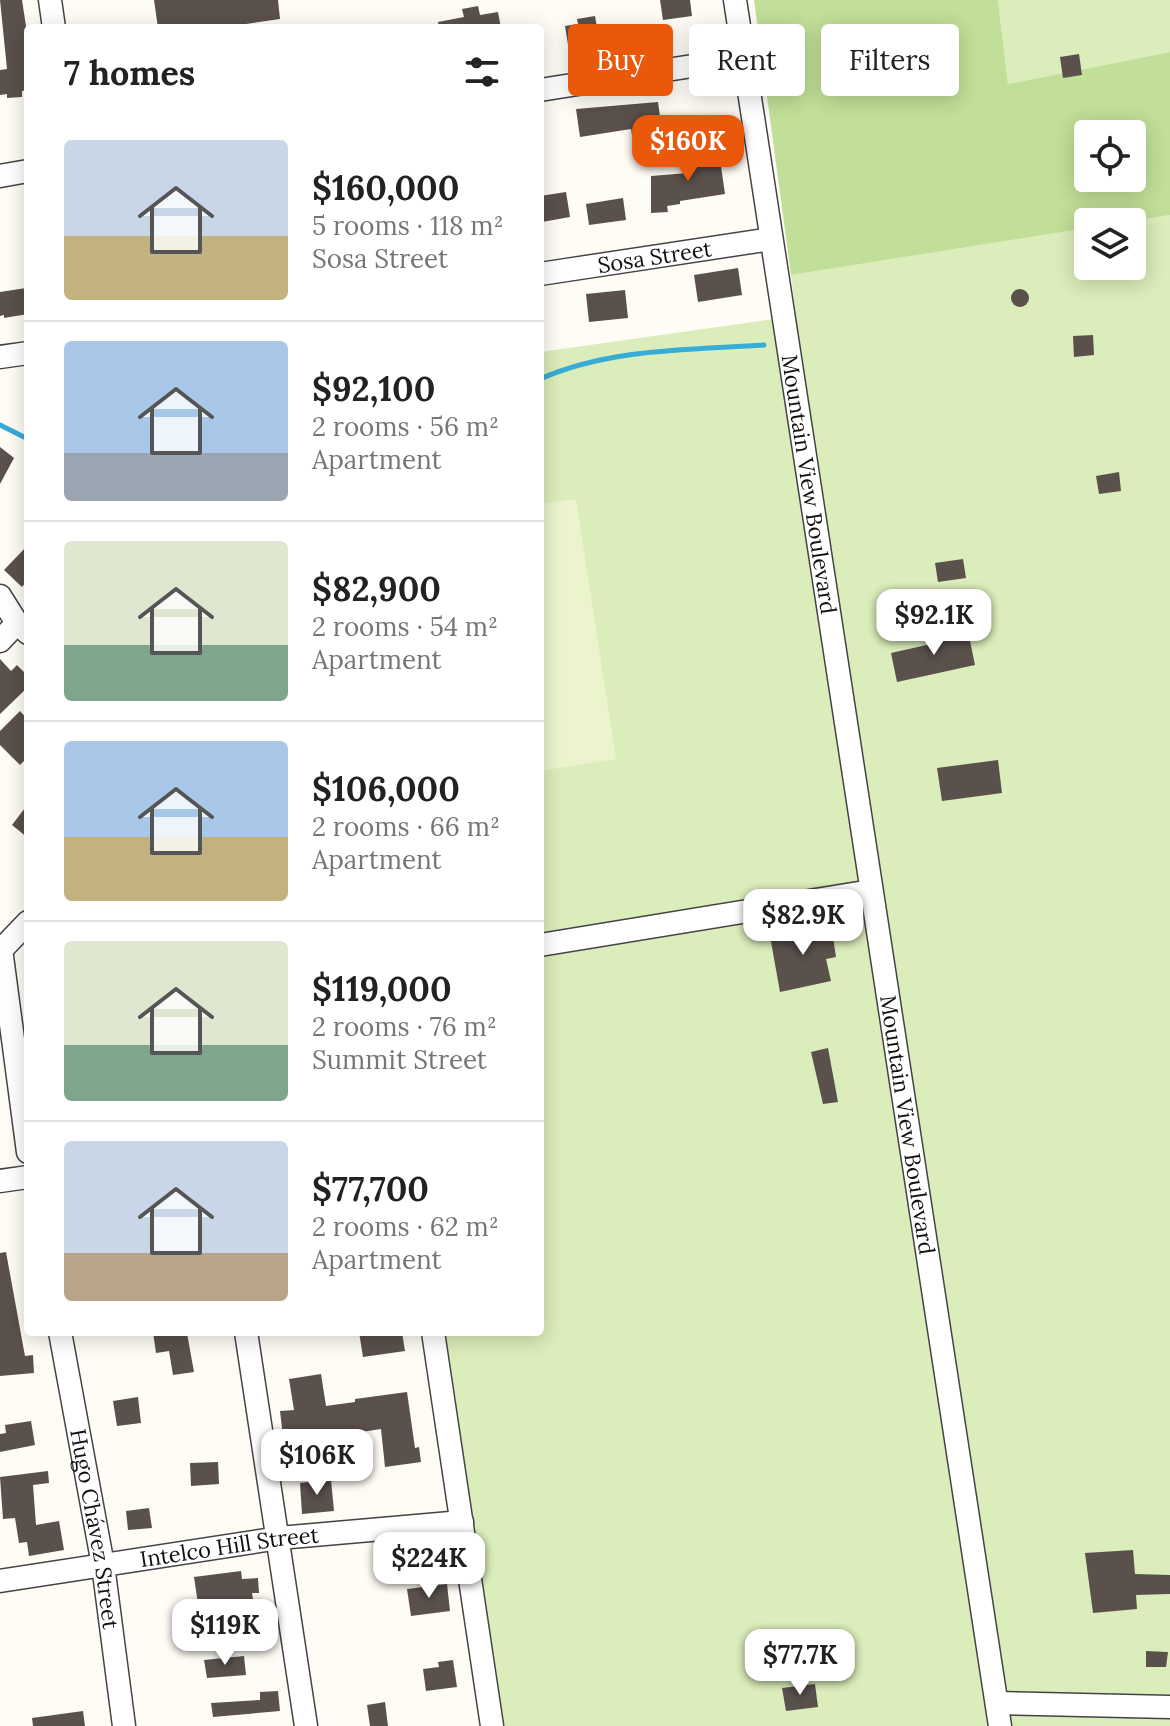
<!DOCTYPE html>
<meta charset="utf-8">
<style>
:root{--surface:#fff;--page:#f6f6f6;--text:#222;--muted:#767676;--line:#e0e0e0;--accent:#ea580c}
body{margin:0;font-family:Lora,serif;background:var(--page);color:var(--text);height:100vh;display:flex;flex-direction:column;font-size:30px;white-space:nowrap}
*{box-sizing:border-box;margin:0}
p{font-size:26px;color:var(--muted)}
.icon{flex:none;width:44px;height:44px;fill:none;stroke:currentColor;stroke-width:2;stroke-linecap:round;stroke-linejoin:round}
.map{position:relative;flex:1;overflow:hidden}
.details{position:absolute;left:24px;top:24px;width:520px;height:1312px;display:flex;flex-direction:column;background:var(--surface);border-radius:8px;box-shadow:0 4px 20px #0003}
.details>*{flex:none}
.banner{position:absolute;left:568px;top:24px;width:482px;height:72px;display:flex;gap:16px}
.tools{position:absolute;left:1074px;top:120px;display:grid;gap:16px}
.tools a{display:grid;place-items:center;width:72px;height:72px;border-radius:8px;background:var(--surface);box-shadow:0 4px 20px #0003;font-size:40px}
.price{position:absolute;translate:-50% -68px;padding:0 18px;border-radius:16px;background:#fff;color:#222;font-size:26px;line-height:52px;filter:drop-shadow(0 2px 4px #0008)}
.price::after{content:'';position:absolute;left:50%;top:48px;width:24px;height:18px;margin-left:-12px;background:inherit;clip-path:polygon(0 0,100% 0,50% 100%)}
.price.on{background:var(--accent);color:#fff}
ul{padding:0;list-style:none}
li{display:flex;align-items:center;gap:24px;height:200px;padding:0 40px}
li+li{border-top:2px solid var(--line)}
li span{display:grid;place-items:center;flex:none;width:224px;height:160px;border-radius:8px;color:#555}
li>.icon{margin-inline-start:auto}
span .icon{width:96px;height:96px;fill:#fffc;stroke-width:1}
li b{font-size:34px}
h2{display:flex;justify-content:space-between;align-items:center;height:96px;padding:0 40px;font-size:34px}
.chip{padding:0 28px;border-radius:8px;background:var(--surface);box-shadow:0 4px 20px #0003;font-size:28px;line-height:72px}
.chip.on{background:var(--accent);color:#fff}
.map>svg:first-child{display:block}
.green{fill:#dbedba}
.forest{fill:#c1df98;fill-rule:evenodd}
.pitch{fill:#ebf4cd}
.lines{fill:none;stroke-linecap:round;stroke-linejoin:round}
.stream{stroke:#37acd7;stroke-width:5}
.building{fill:#5a504c}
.minor-casing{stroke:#444;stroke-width:25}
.minor{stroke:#fff;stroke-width:22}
.labels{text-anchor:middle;stroke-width:8;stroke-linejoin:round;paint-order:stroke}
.street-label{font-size:22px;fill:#111;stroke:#fff}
</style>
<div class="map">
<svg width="1170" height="1726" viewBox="0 0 1170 1726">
<rect width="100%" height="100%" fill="#fffcf5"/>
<g class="green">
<polygon points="998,0 1170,0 1170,52 1008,84"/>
<polygon points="1170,215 1170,1726 493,1726 437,1332 540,1332 540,352 796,316 791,275 1088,228 1088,266 1132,266 1132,222 1127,222"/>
</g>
<path class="forest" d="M754,0h244l10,84 162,-32v163l-43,7h-39v6l-297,47zM1088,134h44v44h-44z"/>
<polygon class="pitch" points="576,499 616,759 540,771 540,504"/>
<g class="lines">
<g class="stream">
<path d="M540,379c70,-31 149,-29 224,-34"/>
<polyline points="0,425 28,439"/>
</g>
</g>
<g class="building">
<polygon points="0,0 22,0 26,26 28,26 28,90 22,91 22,97 7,98 7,94 0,95 0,70 7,69"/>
<polygon points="154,0 278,0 280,19 233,26 158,28"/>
<polygon points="660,0 690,0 692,16 663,20"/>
<polygon points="478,6 480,15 498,12 501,28 439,28 438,22 464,17 462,9"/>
<polygon points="595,16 600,45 569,51 565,26 578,24 577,19"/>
<polygon points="1079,54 1082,75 1063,78 1060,57"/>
<polygon points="658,102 662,131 632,135 631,129 580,137 576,109"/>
<polygon points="719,152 725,194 680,201 680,204 667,206 668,212 651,213 651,176 688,173 686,156"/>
<polygon points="566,192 570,217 542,222 540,196"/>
<polygon points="623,198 626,220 589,225 586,204"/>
<polygon points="738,268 742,295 698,302 694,275"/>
<polygon points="26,288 28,314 4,318 4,315 0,316 0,292"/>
<circle cx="1020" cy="298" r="9"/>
<polygon points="625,290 628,318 589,322 586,294"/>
<polygon points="1093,335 1094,355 1074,357 1073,336"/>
<polygon points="0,447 14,458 0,484"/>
<polygon points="1119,472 1121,491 1099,494 1096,476"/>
<polygon points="28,545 28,580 22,587 4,570"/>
<polygon points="963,559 966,578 938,582 935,563"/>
<polygon points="955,627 957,639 969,636 975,665 897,682 891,653 940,642 937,631"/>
<polygon points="0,659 11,671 17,665 28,676 28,687 0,714"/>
<polygon points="20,711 28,720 28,757 20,765 0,745 0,731"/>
<polygon points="998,760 1002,793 942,801 937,768"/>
<polygon points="28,804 28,838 12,825"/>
<polygon points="831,924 836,957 826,959 831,981 780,992 770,936"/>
<polygon points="828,1048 838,1102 823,1104 811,1052"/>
<polygon points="6,1252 25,1356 33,1355 34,1373 0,1376 0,1253"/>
<polygon points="153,1332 167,1332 167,1335 187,1333 194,1372 173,1375 169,1351 156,1353"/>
<polygon points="359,1332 402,1332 405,1351 363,1357"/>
<polygon points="321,1374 326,1406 355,1402 355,1399 407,1392 415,1448 419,1447 421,1462 385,1467 381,1429 284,1444 280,1411 294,1410 289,1379"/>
<polygon points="138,1397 141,1423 117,1426 113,1401"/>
<polygon points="31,1421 35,1445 0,1452 0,1434 6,1433 5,1425"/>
<polygon points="218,1462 219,1484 191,1486 190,1463"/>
<polygon points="48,1471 49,1483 33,1485 36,1525 59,1521 64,1550 29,1556 27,1542 19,1543 15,1518 3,1519 0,1477"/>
<polygon points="331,1480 334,1511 302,1514 300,1483"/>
<polygon points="149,1508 152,1528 128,1530 126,1511"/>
<polygon points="1133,1550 1135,1574 1170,1575 1170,1594 1136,1595 1137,1609 1093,1613 1085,1553"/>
<polygon points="241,1571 242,1579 258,1578 259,1593 252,1593 258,1630 230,1635 224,1601 198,1604 194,1577"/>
<polygon points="447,1584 450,1611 411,1616 407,1589"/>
<polygon points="1146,1651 1168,1652 1166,1667 1146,1667"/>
<polygon points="244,1656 246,1675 207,1678 204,1660"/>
<polygon points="453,1660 457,1687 426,1691 423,1669 439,1667 438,1662"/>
<polygon points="815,1684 818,1707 786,1711 782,1688"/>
<polygon points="278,1691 280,1711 213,1717 211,1703 260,1700 260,1692"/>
<polygon points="385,1702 388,1726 370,1726 367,1705"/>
<polygon points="83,1711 85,1726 33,1726 32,1718"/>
</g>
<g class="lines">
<g class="minor-casing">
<g id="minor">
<polyline points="50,0 54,28"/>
<path id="s1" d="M735,0l265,1726"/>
<polyline points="540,90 743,58"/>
<polyline points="0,176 28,171"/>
<path id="s2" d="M540,274l231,-35"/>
<polyline points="0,357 28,353"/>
<polyline points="0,596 17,623 28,633"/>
<polyline points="0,641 17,623"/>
<polyline points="540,945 871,891"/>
<polyline points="1,949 28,1152"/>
<polyline points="0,951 28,922"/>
<polyline points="0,1181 28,1177"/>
<path id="s3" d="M60,1332l43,233 21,161"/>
<polyline points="246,1332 306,1726"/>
<polyline points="433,1332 492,1726"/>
<path id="s4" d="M0,1581l279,-43 183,-16"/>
<polyline points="997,1703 1170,1707"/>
</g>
</g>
<use href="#minor" class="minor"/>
</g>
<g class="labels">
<g class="street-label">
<text dy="8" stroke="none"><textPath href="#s2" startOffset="116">Sosa Street</textPath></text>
<text dy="8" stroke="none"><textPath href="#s1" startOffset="490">Mountain View Boulevard</textPath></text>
<text dy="8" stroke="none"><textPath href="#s1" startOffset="1138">Mountain View Boulevard</textPath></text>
<text dy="8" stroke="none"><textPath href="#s3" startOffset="200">Hugo Chávez Street</textPath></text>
<text dy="8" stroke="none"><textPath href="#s4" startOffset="232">Intelco Hill Street</textPath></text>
</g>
</g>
</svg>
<div class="tools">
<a><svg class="icon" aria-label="locate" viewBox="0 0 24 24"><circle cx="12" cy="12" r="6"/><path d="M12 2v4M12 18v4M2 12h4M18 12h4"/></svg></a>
<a><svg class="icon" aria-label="layers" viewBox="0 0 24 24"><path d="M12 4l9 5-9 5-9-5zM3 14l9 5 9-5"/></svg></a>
</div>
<b class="price on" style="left:688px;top:183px">$160K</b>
<b class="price" style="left:934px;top:657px">$92.1K</b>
<b class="price" style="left:803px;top:957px">$82.9K</b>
<b class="price" style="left:317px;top:1497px">$106K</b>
<b class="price" style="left:429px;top:1600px">$224K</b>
<b class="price" style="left:225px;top:1667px">$119K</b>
<b class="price" style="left:800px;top:1697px">$77.7K</b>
<div class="banner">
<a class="chip on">Buy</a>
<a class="chip">Rent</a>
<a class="chip">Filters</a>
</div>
<section class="details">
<h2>7 homes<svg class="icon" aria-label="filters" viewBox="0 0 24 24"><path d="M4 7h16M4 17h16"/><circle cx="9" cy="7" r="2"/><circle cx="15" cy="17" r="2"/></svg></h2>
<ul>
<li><span style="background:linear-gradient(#c9d6e8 60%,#c2b280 0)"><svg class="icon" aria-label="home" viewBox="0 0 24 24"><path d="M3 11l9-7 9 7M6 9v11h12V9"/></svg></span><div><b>$160,000</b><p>5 rooms · 118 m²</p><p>Sosa Street</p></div></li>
<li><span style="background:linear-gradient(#a9c7e8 70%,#9aa5b1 0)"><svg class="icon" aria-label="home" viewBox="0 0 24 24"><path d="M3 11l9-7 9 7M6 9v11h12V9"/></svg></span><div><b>$92,100</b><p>2 rooms · 56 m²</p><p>Apartment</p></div></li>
<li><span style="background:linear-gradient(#dfe7d0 65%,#7fa58c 0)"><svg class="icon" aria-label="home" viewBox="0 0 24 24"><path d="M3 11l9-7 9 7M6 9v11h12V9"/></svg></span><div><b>$82,900</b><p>2 rooms · 54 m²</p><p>Apartment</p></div></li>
<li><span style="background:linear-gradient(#a9c7e8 60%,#c2b280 0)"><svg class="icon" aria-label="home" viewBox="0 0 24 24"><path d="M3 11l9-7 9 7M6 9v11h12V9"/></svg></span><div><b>$106,000</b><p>2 rooms · 66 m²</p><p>Apartment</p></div></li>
<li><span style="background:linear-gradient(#dfe7d0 65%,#7fa58c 0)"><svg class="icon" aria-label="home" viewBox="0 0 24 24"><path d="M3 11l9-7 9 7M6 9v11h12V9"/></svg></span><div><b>$119,000</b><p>2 rooms · 76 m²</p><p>Summit Street</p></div></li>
<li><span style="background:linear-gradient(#c9d6e8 70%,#b9a48a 0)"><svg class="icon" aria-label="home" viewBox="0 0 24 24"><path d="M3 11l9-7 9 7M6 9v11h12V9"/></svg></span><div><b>$77,700</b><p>2 rooms · 62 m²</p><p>Apartment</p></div></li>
</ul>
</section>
</div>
